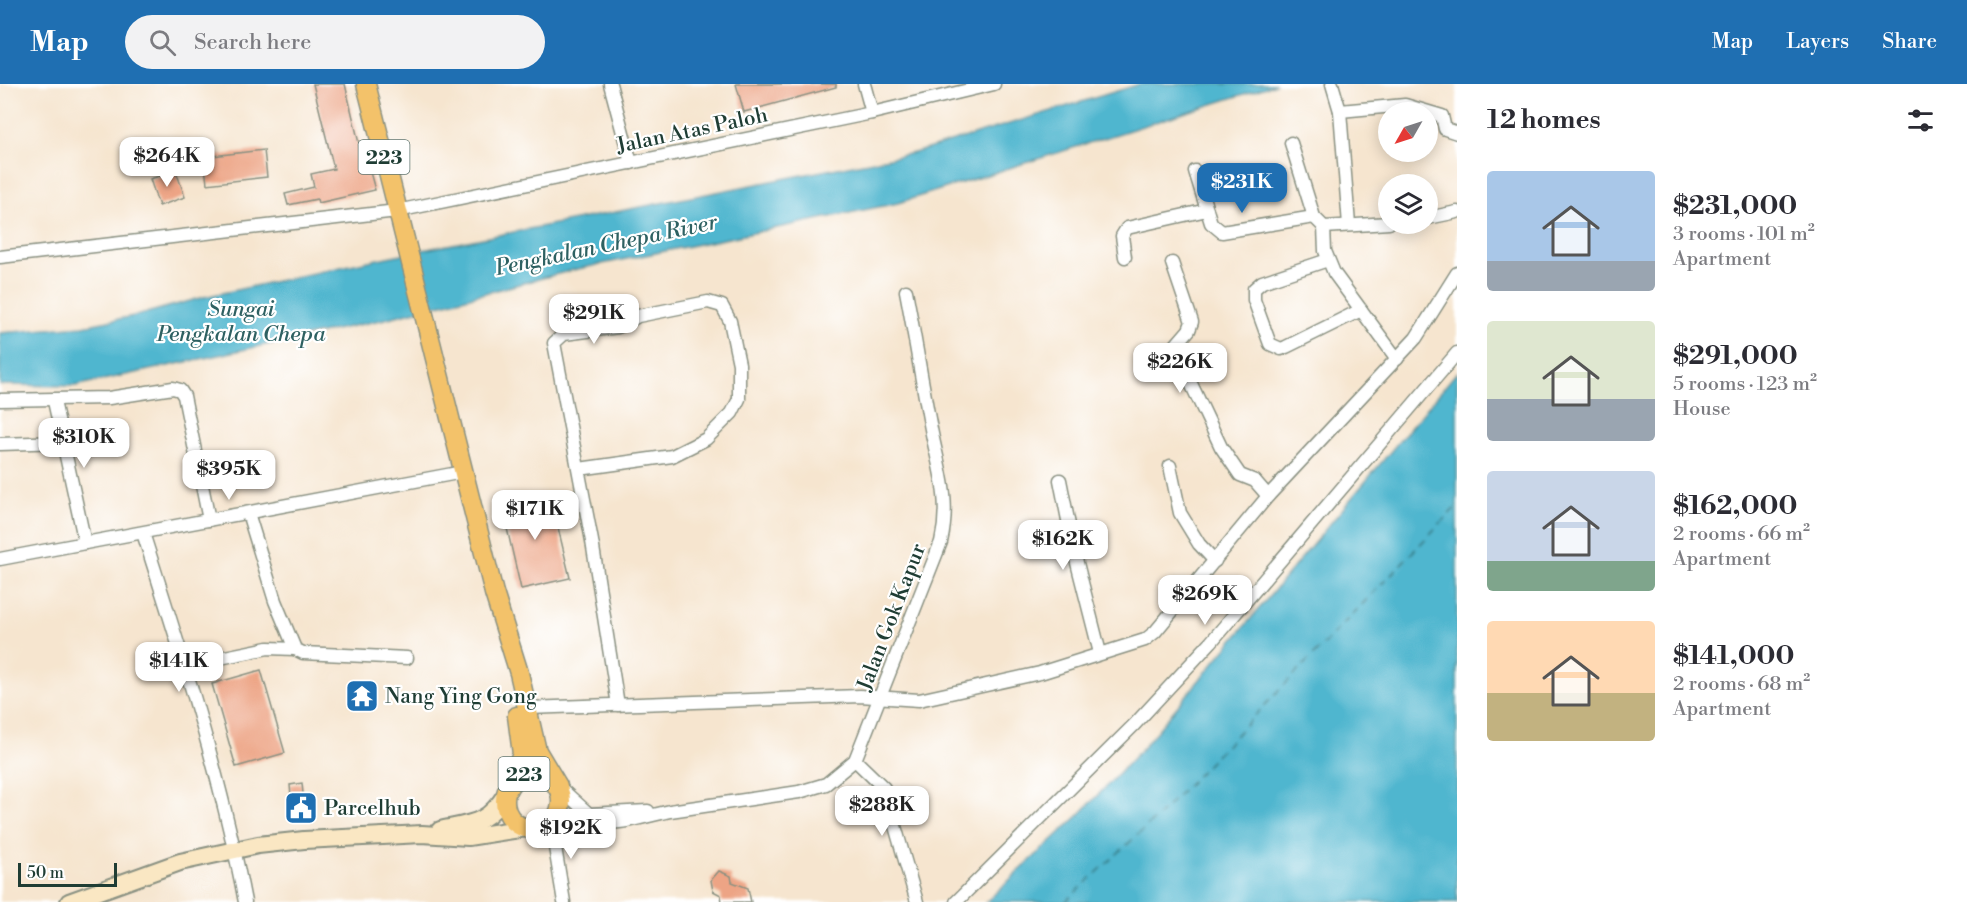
<!DOCTYPE html>
<meta charset="utf-8">
<style>
:root{--surface:#fff;--page:#f2f2f3;--text:#2b2b33;--muted:#7c7c81;--accent:#1f6fb2}
body{margin:0;font-family:"Libre Bodoni",serif;background:var(--page);color:var(--text);height:100vh;display:flex;flex-direction:column;font-size:22px;white-space:nowrap}
*{box-sizing:border-box;margin:0}
p{font-size:20px;color:var(--muted)}
.icon{flex:none;width:33px;height:33px;fill:none;stroke:currentColor;stroke-width:2;stroke-linecap:round;stroke-linejoin:round}
.map{position:relative;flex:1;overflow:hidden}
.side{display:flex;flex-direction:column;background:var(--surface);width:510px}
.side>*{flex:none}
.needle{width:39px;rotate:231deg}
.buttons{position:absolute;left:1378px;top:18px;display:grid;gap:12px}
.buttons a{display:grid;place-items:center;width:60px;height:60px;border-radius:50%;background:var(--surface);box-shadow:0 3px 15px #0003;font-size:30px}
.scale{position:absolute;left:18px;bottom:15px;width:99px;box-sizing:border-box;padding-left:6px;border:3px solid #1f3d34;border-top:0;font-size:16px;line-height:21px;white-space:nowrap;color:#1f3d34;-webkit-text-stroke:4px #fff;paint-order:stroke}
.price{position:absolute;translate:-50% -51px;padding:0 14px;border-radius:12px;background:#fff;color:#222;font-size:20px;line-height:39px;filter:drop-shadow(0 2px 3px #0008)}
.price::after{content:'';position:absolute;left:50%;top:36px;width:18px;height:14px;margin-left:-9px;background:inherit;clip-path:polygon(0 0,100% 0,50% 100%)}
.price.selected{background:var(--accent);color:#fff}
ul{padding:0;list-style:none}
li{display:flex;align-items:center;gap:18px;height:150px;padding:0 30px}
li span{display:grid;place-items:center;flex:none;width:168px;height:120px;border-radius:6px;color:#555}
li>.icon{margin-inline-start:auto}
span .icon{width:72px;height:72px;fill:#fffc;stroke-width:1}
li b{font-size:26px}
h2{display:flex;justify-content:space-between;align-items:center;height:72px;padding:0 30px;font-size:26px}
header{display:flex;align-items:center;gap:36px;box-sizing:border-box;height:84px;padding:0 30px;background:var(--accent);color:#fff}
header strong{font-size:28px}
nav{display:flex;gap:33px;margin-inline-start:auto;font-size:21px}
.search{width:420px;height:54px;background:var(--page);display:flex;align-items:center;gap:15px;box-sizing:border-box;padding:0 21px;border-radius:33px;color:var(--muted);font-size:22px}
main{display:flex;flex:1;min-height:0}
.map>svg:first-child{display:block}
.water{fill:#50b6cf;stroke:#387a82;stroke-width:1.5}
.lines{fill:none;stroke-linecap:round;stroke-linejoin:round}
.ferry{stroke:#2e6162;stroke-width:1.5;stroke-dasharray:8 6;stroke-linecap:butt}
.building{fill:#eda485}
.street-casing{stroke:#8a9182;stroke-width:15}
.secondary-casing{stroke:#8a9182;stroke-width:20}
.primary-casing{stroke:#8a9182;stroke-width:21}
.street{stroke:#fff;stroke-width:12}
.secondary{stroke:#fae7c3;stroke-width:16}
.primary{stroke:#f3c26a;stroke-width:18}
.labels{text-anchor:middle;stroke-width:4.5;stroke-linejoin:round;paint-order:stroke}
.shield{fill:#fff;stroke:#627771;stroke-width:1.5}
.shield-label{font-size:20px;font-weight:bold;fill:#1f3d34}
.street-label{font-size:21px;fill:#1f3d34;stroke:#fff}
.poi-label{font-size:21px;fill:#1f3d34;stroke:#fff;text-anchor:start}
.water-label{font-size:22px;font-style:italic;fill:#2e6162;stroke:#fff}
</style>
<header>
<strong>Map</strong>
<div class="search"><svg class="icon" aria-label="search" viewBox="0 0 24 24"><circle cx="10" cy="10" r="6"/><path d="M15 15l6 6"/></svg>Search here</div>
<nav><a>Map</a><a>Layers</a><a>Share</a></nav>
</header>
<main>
<div class="map">
<svg width="1457" height="818" viewBox="0 0 1457 818">
<rect width="100%" height="100%" fill="#fff"/>
<filter id="ink" filterUnits="userSpaceOnUse"><feTurbulence type="fractalNoise" baseFrequency=".0167" numOctaves="2"/><feDisplacementMap in="SourceGraphic" scale="12" xChannelSelector="R" yChannelSelector="G"/><feConvolveMatrix kernelMatrix="1 2 1 2 8 2 1 2 1" color-interpolation-filters="sRGB"/></filter>
<filter id="wash" filterUnits="userSpaceOnUse"><feTurbulence type="fractalNoise" baseFrequency=".008" numOctaves="4" result="noise"/><feDisplacementMap in="SourceGraphic" scale="24" xChannelSelector="R" yChannelSelector="G"/><feGaussianBlur stdDeviation="1.35" result="paint"/><feColorMatrix in="noise" values="0 0 0 0 0 0 0 0 0 0 0 0 0 0 0 0 0 1.4 0 .05"/><feComposite in="paint" operator="in"/></filter>
<g filter="url(#wash)">
<rect width="100%" height="100%" fill="#f6e5cf"/>
<g class="water">
<polygon points="1140,0 1276,0 898,119 573,186 381,236 75,302 0,301 0,249 83,242 139,231 204,213 387,173 914,69"/>
<polygon points="1457,288 1457,818 986,818 1078,732 1140,667"/>
</g>
<g class="lines">
<polyline class="ferry" points="1065,818 1157,733 1457,422"/>
</g>
<g id="blocks">
<g class="building">
<polygon points="313,0 345,0 366,89 370,88 375,106 318,119 317,115 288,121 285,110 314,103 311,90 334,85"/>
<polygon points="736,0 836,0 836,3 744,28"/>
<polygon points="264,66 267,93 207,100 204,73"/>
<polygon points="176,87 185,113 159,122 150,95"/>
<polygon points="500,414 551,414 570,494 521,505"/>
<polygon points="261,586 285,669 236,683 212,600"/>
<polygon points="302,699 305,732 293,733 290,701"/>
<polygon points="719,787 731,792 732,798 748,804 751,818 722,818 721,811 713,807 711,796"/>
</g>
</g>
</g>
<g filter="url(#ink)">
<use href="#blocks" fill-opacity="0" stroke="#8a9182" stroke-width="1.5"/>
<g class="lines">
<g class="street-casing">
<g id="street">
<polyline points="610,0 631,79"/>
<polyline points="864,0 872,29"/>
<polyline points="1332,0 1340,27 1349,141"/>
<polyline points="1340,27 1405,21 1442,32 1445,45 1457,49"/>
<polyline points="1291,59 1314,133 1324,143 1325,167 1334,189 1397,275"/>
<polyline points="1195,87 1211,139 1222,148 1314,133"/>
<polyline points="1428,134 1457,128"/>
<polyline points="1324,143 1389,139"/>
<polyline points="0,173 397,127 872,29 994,0"/>
<polyline points="1125,173 1122,152 1127,144 1207,126"/>
<polyline points="1328,176 1262,198 1254,205 1254,216 1270,260 1281,265 1286,263 1361,226"/>
<polyline points="1172,179 1192,238 1189,246 1176,261 1177,270 1221,363 1240,391 1255,397 1268,412"/>
<polyline points="0,316 109,314 173,304 180,306 184,312 209,436"/>
<polyline points="54,317 85,459"/>
<polyline points="0,360 63,358"/>
<polyline points="1170,382 1180,429 1199,460 1215,477"/>
<polyline points="579,385 672,372 706,355 732,329 739,315 739,280 730,237 722,222 708,218 638,232 618,243 564,250 554,259 592,457 618,621"/>
<polyline points="1060,396 1075,471 1100,569"/>
<polyline points="248,429 275,517 295,565 303,569 407,574"/>
<path d="M143,449c39,122 78,243 102,369"/>
<polyline points="0,475 463,388"/>
<polyline points="186,581 268,564 295,565"/>
<polyline points="528,624 860,612 919,616 1040,589 1145,556 1155,548 1268,412 1416,254 1457,189"/>
<polyline points="855,676 884,704 917,818"/>
<polyline points="558,702 589,730 648,727"/>
<path d="M564,818l-13,-79 19,-1 23,3 35,-4 42,-10 129,-19 27,-8 29,-24 86,-218c10,-43 -2,-72 -10,-113 -9,-46 -16,-92 -25,-138"/>
<polyline points="956,818 1134,641 1211,558 1457,269"/>
</g>
</g>
<g class="secondary-casing">
<g id="secondary">
<path d="M440,746c33,-7 47,-6 66,-36"/>
<polyline points="69,818 180,778 258,761 304,756 422,750 468,753 526,744"/>
</g>
</g>
<g class="primary-casing">
<g id="primary">
<polyline points="366,0 494,509 519,589 537,667 558,702"/>
<circle cx="533" cy="717" r="28"/>
<polyline points="511,699 522,670 517,632"/>
</g>
</g>
<use href="#street" class="street"/>
<use href="#secondary" class="secondary"/>
<use href="#primary" class="primary"/>
</g>
</g>
<defs>
<g id="temple-square" transform="scale(1.725)"><rect x="-9" y="-9" width="18" height="18" rx="4" fill="#1f6fb2" stroke="#fff"/><path d="M0-6L5-2H3V0L6.5 2.5H4V6H1.5V3h-3V6H-4V2.5H-6.5L-3 0V-2H-5Z" fill="#fff"/></g>
<g id="civic-square" transform="scale(1.725)"><rect x="-9" y="-9" width="18" height="18" rx="4" fill="#1f6fb2" stroke="#fff"/><path d="M-.6-6.5H3V-4.5H.6V-3L4-1V1h2V6H-6V1h2V-1L-.6-3ZM-1.2 2.5V6h2.4V2.5Z" fill="#fff"/></g>
</defs>
<g fill-rule="evenodd">
<use href="#temple-square" x="362" y="612"/>
<use href="#civic-square" x="301" y="724"/>
</g>
<g class="labels">
<g class="shield">
<rect x="358.5" y="56" width="51" height="34" rx="4.5"/>
<rect x="498.5" y="673" width="51" height="34" rx="4.5"/>
</g>
<g class="shield-label">
<text x="384" y="80">223</text>
<text x="524" y="697">223</text>
</g>
<g class="street-label">
<text transform="translate(692 46) rotate(-12)" y="7">Jalan Atas Paloh</text>
<text transform="translate(891 533) rotate(-69)" y="7">Jalan Gok Kapur</text>
</g>
<g class="poi-label">
<text x="385" y="619">Nang Ying Gong</text>
<text x="324" y="731">Parcelhub</text>
</g>
<g class="water-label">
<text transform="translate(606 160) rotate(-12)" y="8">Pengkalan Chepa River</text>
<text x="241" y="232">Sungai<tspan x="241" dy="25">Pengkalan Chepa</tspan></text>
</g>
</g>
</svg>
<div class="buttons">
<a><svg class="needle" viewBox="-14 -14 28 28"><path d="M0-13l5 13h-10z" fill="#e53935"/><path d="M0 13l5-13h-10z" fill="#7c7c81"/></svg></a>
<a><svg class="icon" aria-label="layers" viewBox="0 0 24 24"><path d="M12 4l9 5-9 5-9-5zM3 14l9 5 9-5"/></svg></a>
</div>
<div class="scale">50 m</div>
<b class="price" style="left:167px;top:104px">$264K</b>
<b class="price selected" style="left:1242px;top:130px">$231K</b>
<b class="price" style="left:594px;top:261px">$291K</b>
<b class="price" style="left:1180px;top:310px">$226K</b>
<b class="price" style="left:84px;top:385px">$310K</b>
<b class="price" style="left:229px;top:417px">$395K</b>
<b class="price" style="left:535px;top:457px">$171K</b>
<b class="price" style="left:1063px;top:487px">$162K</b>
<b class="price" style="left:1205px;top:542px">$269K</b>
<b class="price" style="left:179px;top:609px">$141K</b>
<b class="price" style="left:882px;top:753px">$288K</b>
<b class="price" style="left:571px;top:776px">$192K</b>
</div>
<section class="side">
<h2>12 homes<svg class="icon" aria-label="filters" viewBox="0 0 24 24"><path d="M4 7h16M4 17h16"/><circle cx="9" cy="7" r="2"/><circle cx="15" cy="17" r="2"/></svg></h2>
<ul>
<li><span style="background:linear-gradient(#a9c7e8 75%,#9aa5b1 0)"><svg class="icon" aria-label="home" viewBox="0 0 24 24"><path d="M3 11l9-7 9 7M6 9v11h12V9"/></svg></span><div><b>$231,000</b><p>3 rooms · 101 m²</p><p>Apartment</p></div></li>
<li><span style="background:linear-gradient(#dfe7d0 65%,#9aa5b1 0)"><svg class="icon" aria-label="home" viewBox="0 0 24 24"><path d="M3 11l9-7 9 7M6 9v11h12V9"/></svg></span><div><b>$291,000</b><p>5 rooms · 123 m²</p><p>House</p></div></li>
<li><span style="background:linear-gradient(#c9d6e8 75%,#7fa58c 0)"><svg class="icon" aria-label="home" viewBox="0 0 24 24"><path d="M3 11l9-7 9 7M6 9v11h12V9"/></svg></span><div><b>$162,000</b><p>2 rooms · 66 m²</p><p>Apartment</p></div></li>
<li><span style="background:linear-gradient(#ffd9b3 60%,#c2b280 0)"><svg class="icon" aria-label="home" viewBox="0 0 24 24"><path d="M3 11l9-7 9 7M6 9v11h12V9"/></svg></span><div><b>$141,000</b><p>2 rooms · 68 m²</p><p>Apartment</p></div></li>
</ul>
</section>
</main>
